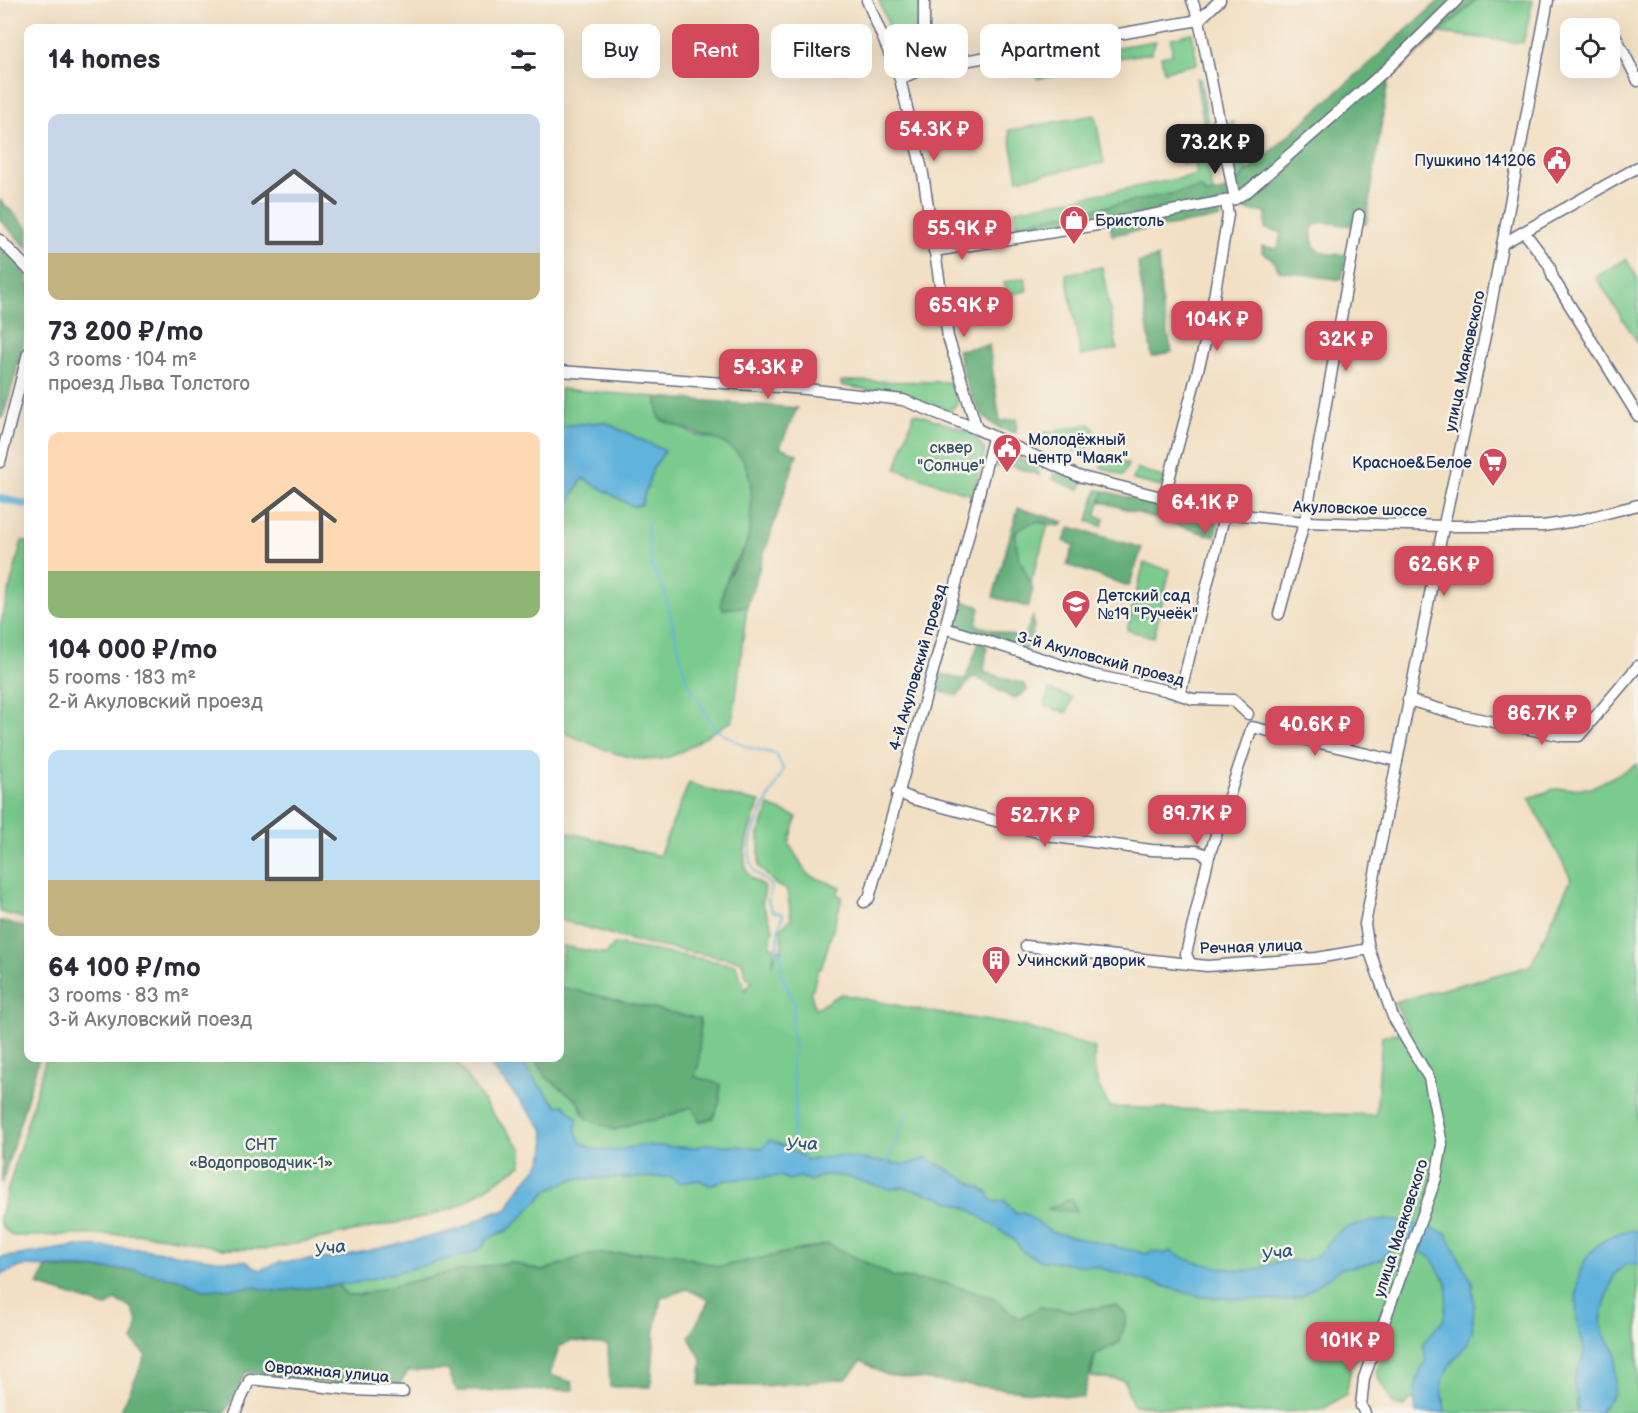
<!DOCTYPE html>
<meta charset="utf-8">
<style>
:root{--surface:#fff;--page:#f2f2f3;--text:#2b2b33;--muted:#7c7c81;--accent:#d1495b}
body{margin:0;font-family:"Balsamiq Sans",sans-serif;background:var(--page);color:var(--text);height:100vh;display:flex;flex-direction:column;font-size:22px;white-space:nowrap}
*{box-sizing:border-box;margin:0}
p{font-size:20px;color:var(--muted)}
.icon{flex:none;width:33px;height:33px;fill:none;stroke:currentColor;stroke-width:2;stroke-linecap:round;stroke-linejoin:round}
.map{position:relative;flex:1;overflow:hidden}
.sheet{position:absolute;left:24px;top:24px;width:540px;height:1038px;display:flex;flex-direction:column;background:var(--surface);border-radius:12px;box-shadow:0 6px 24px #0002}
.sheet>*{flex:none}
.hud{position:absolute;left:582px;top:24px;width:570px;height:54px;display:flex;gap:12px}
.fabs{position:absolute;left:1560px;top:18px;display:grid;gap:12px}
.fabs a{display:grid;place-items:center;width:60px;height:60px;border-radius:12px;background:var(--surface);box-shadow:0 6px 24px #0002;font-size:30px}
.price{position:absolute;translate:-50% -51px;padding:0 14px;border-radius:12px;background:var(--accent);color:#fff;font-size:20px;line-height:39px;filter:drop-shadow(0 2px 3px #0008)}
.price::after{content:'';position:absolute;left:50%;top:36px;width:18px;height:14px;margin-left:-9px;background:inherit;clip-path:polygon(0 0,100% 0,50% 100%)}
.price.current{background:#222;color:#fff}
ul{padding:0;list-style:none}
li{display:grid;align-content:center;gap:12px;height:318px;padding:0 24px}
li span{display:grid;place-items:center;height:186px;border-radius:12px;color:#555}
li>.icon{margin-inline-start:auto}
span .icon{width:108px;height:108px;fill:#fffc;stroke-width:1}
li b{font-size:26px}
h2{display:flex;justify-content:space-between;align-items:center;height:72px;padding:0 24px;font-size:26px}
.tag{padding:0 21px;border-radius:12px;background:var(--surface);box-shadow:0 6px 24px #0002;font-size:21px;line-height:54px}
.tag.current{background:var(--accent);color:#fff}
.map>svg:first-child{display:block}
.green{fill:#7acb8d;stroke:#4a7d76;stroke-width:1.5}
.forest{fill:#63af78;stroke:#3f6f6b;stroke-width:1.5}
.water{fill:#61b3dd;stroke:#3e719e;stroke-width:1.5}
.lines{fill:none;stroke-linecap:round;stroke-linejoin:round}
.stream{stroke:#61b3dd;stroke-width:2}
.canal{stroke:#61b3dd;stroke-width:8}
.minor-casing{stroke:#666d82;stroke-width:13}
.minor{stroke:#fff;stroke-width:10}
.labels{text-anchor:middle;stroke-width:5;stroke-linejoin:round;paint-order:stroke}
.poi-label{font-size:16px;fill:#1b2f5e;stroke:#f7f3e8;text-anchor:start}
.street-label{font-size:16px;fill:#1b2f5e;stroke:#f7f3e8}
.park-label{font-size:16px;fill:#33566a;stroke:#f7f3e8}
.water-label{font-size:18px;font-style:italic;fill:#305784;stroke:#f7f3e8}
</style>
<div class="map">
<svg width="1638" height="1413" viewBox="0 0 1638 1413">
<rect width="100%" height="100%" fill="#f7f3e8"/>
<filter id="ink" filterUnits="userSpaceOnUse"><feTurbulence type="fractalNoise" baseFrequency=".0167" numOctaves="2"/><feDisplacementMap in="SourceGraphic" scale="12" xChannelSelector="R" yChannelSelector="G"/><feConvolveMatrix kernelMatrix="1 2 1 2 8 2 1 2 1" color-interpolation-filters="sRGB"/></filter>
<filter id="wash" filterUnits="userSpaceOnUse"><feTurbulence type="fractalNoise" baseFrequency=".008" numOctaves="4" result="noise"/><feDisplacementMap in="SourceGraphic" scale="24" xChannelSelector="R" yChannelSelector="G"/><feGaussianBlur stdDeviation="1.35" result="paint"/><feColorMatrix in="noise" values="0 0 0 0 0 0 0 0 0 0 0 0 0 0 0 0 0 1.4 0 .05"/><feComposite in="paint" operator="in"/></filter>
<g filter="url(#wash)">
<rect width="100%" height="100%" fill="#f2e0c4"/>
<g class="green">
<polygon points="879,0 919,0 919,65 905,70"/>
<polygon points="1476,0 1533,0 1523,43 1440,33"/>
<polygon points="1192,33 1197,64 1164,71 1161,56 1172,54 1171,38"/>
<polygon points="1156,41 1151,53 1098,61 1080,70 1037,79 1035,60"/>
<polygon points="1196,78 1200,79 1208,123 1204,124"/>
<polygon points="1095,115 1104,163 1018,179 1009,130"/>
<polygon points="1233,121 1247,171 1234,184 1223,131"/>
<polygon points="1204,147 1213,193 1207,195 1201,188 1016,224 1015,210 1197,175 1195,162 1183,164 1174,153"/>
<polygon points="1626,259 1638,279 1638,343 1596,277"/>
<polygon points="1102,267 1117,349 1081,356 1066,274"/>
<polygon points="1025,278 1027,291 1007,295 1004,282"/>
<polygon points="841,381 950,382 958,401 951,411 902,396 841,385"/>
<path d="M560,389l97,8 1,16c11,7 23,16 35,21 13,5 27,4 39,12 24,17 24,75 14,99 -4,10 -14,17 -17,27 -3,12 -4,25 -6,37l24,-3 -14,115c-22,9 -38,26 -61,35 -35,13 -80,-13 -112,-25v-214l23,-39 49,28 9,-1 12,-37 12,-17 -61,-29 -44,4z"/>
<polygon points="914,413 973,433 985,451 972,495 896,469"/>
<polygon points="1090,424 1095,430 1087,455 1044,441 1037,434"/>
<polygon points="1105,457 1128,464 1123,476 1101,467"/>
<polygon points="1137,468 1164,478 1162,487 1133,480"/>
<polygon points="1097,490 1104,491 1095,516 1104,519 1102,526 1088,521"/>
<polygon points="1021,517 1048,525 1026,599 1000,592"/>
<polygon points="22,541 28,542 28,919 0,912 0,626"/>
<polygon points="1144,563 1170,570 1154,637 1127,630"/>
<polygon points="1049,690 1072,698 1067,713 1045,706"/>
<path d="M1638,764v649h-39l14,-19 -36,-1v20h-132l-2,-17 -35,4 -4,7 -11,-3 -17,-30 12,-34 -19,-2 -18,30 -5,27 -25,15 -70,3 -118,-8 -9,-25 -33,-3 4,-22 20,-49 -40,5 -35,-4 -21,12 -26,-21 -48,-15 -51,-6 -66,-33 -109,23 -43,-13 -19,-2 -71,3 -44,16 -32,-9 -77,14 -74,19h-12l-10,-10 18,-2 152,-52 41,-41 25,-11c7,-39 8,-38 -9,-74l-6,1 -22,-24 -17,-24h17l9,18 34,26 3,11 33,17 22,-8 20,-2 35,-13 8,-87 -140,-33 2,-41 44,8 9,-10 121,21 9,25 7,-8 -6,-6 -4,-15 -97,-17 -85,-24v-90l99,26 30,-73 37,12 34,7c-7,17 -24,57 -10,74 3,4 11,8 15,11l-3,16 11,25 -3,18 5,1 -3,19 6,-18 4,3 -1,-23 10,-10 -4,-28 -11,-5 -17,-18v-34l10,-27 28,11 -8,27 19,31 33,12 -4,7 5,3 -1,5 -20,67 -3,-1 -5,21 -3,1 5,19 26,-15 84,17 96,15 74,22c-3,24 2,39 15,59l266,8 6,-79 27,-6 -15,-28 136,-36 41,-87 -42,-81 25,-9 37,-1z"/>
<polygon points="46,1058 454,1058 491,1112 522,1149 521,1165 459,1206 425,1217 268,1249 223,1249 185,1240 142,1234 12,1236 0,1224 0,1216"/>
</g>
<g class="forest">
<path d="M1440,0h36l-88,81 -22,143 -14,-3 -1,5 -29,-4 -10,5c-3,26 11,29 34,27l-4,26 -62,-9 -9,-13 -9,-6v-6l16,3 3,-17 -16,-3 1,-16 -21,-3 -11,-26z"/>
<polygon points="1201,188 1207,195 1230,189 1230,203 1217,204 1221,218 1112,235 1110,223 1203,206 1018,229 1016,224"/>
<polygon points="0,200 28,228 28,249 0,220"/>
<path d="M0,247c10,10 22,19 28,32 11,27 -17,108 -25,138l-3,1z"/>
<polygon points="1158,257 1162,308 1172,352 1152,357 1138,263"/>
<polygon points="972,300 986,318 958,320 959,301"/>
<path d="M989,345l11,76 17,-2 -1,14c-44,-8 -48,-47 -59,-83z"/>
<path d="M657,397l140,11 -17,39 17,7 -50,152 -24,3 -2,-4c4,-33 11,-31 24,-58 6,-12 5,-27 6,-40 5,-71 -39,-65 -90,-87l-3,-7z"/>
<polygon points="998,447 1036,466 1040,475 1014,467 995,467 993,460"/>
<polygon points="1061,471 1085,481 1079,490 1052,479 1056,472"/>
<polygon points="1104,491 1218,521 1215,537 1100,501"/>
<path d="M1018,508l46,14 -2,3c-7,2 -8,0 -14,-2 -12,-4 -23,2 -33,9l3,23 15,34 -5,18 -35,-10z"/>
<polygon points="1070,527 1142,548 1129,586 1067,565 1074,545 1064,541"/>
<polygon points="958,600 978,606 980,609 976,623 979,626 1021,638 1024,637 1033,617 1034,627 1027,651 959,630 953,623"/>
<polygon points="979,642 987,647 984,672 1024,684 1028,690 1014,699 974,676 957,696 935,690 939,674 965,680"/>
<polygon points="0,921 28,928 28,1058 39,1058 2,1183"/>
<polygon points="560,987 700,1019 699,1063 695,1077 720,1084 720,1102 713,1118 700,1122 692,1107 657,1120 637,1122 615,1130 586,1118 579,1102 545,1076 536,1058 560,1058"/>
<polygon points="1072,1198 1076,1212 1048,1209"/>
<polygon points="829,1244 894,1277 945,1283 993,1298 1019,1319 1040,1307 1075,1311 1115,1305 1127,1315 1120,1342 1095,1355 1083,1398 886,1375 861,1361 846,1379 765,1386 700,1385 702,1360 689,1338 709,1300 687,1289 661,1298 655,1330 651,1387 610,1387 608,1345 571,1341 559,1347 550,1375 572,1382 574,1390 457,1391 448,1370 408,1371 398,1387 349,1386 246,1372 225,1413 120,1413 146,1355 133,1341 138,1322 131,1307 115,1300 106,1307 38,1285 46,1268 135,1270 183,1280 203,1290 254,1287 275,1291 337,1285 347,1295 359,1295 433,1276 510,1262 542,1271 586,1255 657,1252 676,1254 719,1267"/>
</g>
<g class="water">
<polygon points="604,422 665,451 653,468 641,505 632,506 583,478 560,517 560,426"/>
<path d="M484,1058h35l17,24 21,24 7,-1 14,14 -3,9 5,14 13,7 22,2 27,-6 51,3 15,-4 55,4 6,-8 20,8 18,12 30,-4 69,9 21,-7 62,35 1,6 5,3 9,-2 12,14 7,-2 28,20 97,22 2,-3 15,3 6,-3c14,11 66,22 84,19 8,-1 16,-8 25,-9 9,-1 20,1 28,-1 13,-4 21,-20 30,-28 6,-6 23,-8 31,-10 25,-6 53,4 77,11l26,49 2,24 -2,25 -5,13 -18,22 -7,17 3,30h-29c-3,-20 -1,-35 10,-52l-3,-18 21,-24 4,-33 -16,-27 -13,-9 -25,-4 -13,13 -13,5 -26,4 -40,28 -18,5 -82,-4 -105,-30 -54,-6 -19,-8 -11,-14 -44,-30 -30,-12 -36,-10 -14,2 -46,-13 -20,-1 -12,6 -11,-4 -11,3 -9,-4 -53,4 -18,5 -9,-5 -22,3 -6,-6 -99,2 -25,11 -36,37 -26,13 -3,7 -11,6 -117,30 -80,8 -21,-4 -51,3 -20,-10 -48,-10 -112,-4 -23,9v-17l78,-12 64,3 74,11 29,1 15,9 20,-8 54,-4 74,-16 53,-13 32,-17h8l8,-4c10,-34 45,-36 34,-80z"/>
<path d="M1629,1230l9,1v34l-12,-1 -12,11 -12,37 -1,12 5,14 10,14 -2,41 -15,20h-22c3,-11 -3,-21 -3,-32 1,-10 10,-20 10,-30 0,-9 -5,-18 -6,-27 -6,-46 2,-81 51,-94z"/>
</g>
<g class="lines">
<g class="stream">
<path d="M647,523l4,42 13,25 23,91 28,48 31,18 30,7 7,15c-10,27 -45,71 -29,101 4,7 12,10 17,16l-3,15 4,10 11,3 -5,18v16l4,11 -1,14 13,31 -2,25 3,21 -4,11 5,46 -4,32 13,11 -2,10"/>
<path d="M887,1164c6,-17 13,-33 19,-50"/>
</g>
<polyline class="canal" points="0,498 28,505"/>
</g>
</g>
<g filter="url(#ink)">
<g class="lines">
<g class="minor-casing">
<g id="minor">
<polyline points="867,0 900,79 923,174 948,337 977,429"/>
<polyline points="1192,0 1199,20 1235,199"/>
<polyline points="1612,29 1638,81"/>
<polyline points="924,68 1199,20 1220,0"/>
<polyline points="900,79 924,68 924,0"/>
<polyline points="1525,233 1549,265 1553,278 1638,416"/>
<polyline points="0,240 28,269"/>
<polyline points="1502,244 1638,167"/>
<polyline points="934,251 1110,223 1235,199 1248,191 1388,68 1457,0"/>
<polyline points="560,371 806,389 903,400 977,429 1078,476 1225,513 1304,522 1443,526 1543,526 1576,521 1638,505"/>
<polyline points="0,462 28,353"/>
<polyline points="1164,498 1208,332 1228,215 1226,202"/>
<polyline points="1279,614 1307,512 1359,215"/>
<polyline points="945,628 1093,675 1165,690 1193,699 1233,700 1248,714"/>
<polyline points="1180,694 1225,513"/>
<polyline points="1408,700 1460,715 1563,736 1579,736 1638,666"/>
<polyline points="897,792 913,799 1056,837 1151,850 1197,851 1209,856"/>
<polyline points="864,902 869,898 945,628 993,438"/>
<polyline points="1026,946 1207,966 1317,958 1369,949"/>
<polyline points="1190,963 1186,954 1209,856 1252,727 1397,761"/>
<polyline points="235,1413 250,1379 353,1390 403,1392"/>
<polyline points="1365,1413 1361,1406 1364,1378 1436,1178 1442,1144 1429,1078 1393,1017 1369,949 1365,924 1442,533 1486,331 1548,0"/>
</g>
</g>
<use href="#minor" class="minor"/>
</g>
</g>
<defs>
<g id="civic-pin" transform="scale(1.5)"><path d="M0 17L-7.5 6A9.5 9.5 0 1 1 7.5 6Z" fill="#d1495b" stroke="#f7f3e8"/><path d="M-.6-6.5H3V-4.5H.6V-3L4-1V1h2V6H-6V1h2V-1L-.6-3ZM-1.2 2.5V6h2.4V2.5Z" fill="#fff"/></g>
<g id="shop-pin" transform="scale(1.5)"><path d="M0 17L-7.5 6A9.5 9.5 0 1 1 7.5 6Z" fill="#d1495b" stroke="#f7f3e8"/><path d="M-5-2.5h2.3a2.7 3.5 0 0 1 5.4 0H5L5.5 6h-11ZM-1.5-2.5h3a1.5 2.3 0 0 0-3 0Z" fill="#fff"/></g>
<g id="supermarket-pin" transform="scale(1.5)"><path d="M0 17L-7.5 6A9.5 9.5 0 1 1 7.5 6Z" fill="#d1495b" stroke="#f7f3e8"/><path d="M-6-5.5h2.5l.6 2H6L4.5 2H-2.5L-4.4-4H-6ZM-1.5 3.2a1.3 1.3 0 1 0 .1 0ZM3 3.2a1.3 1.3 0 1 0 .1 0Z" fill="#fff"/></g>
<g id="school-pin" transform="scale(1.5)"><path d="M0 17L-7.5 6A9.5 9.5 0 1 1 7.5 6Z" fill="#d1495b" stroke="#f7f3e8"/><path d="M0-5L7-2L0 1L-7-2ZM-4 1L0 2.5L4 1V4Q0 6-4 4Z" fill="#fff"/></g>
<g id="building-pin" transform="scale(1.5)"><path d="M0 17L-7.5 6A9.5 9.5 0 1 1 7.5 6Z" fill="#d1495b" stroke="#f7f3e8"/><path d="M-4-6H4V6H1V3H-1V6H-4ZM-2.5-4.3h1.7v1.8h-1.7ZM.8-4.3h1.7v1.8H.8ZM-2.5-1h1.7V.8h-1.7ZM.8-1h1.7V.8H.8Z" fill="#fff"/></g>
</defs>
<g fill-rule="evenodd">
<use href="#civic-pin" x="1557" y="160"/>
<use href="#shop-pin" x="1074" y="220"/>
<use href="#civic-pin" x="1007" y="448"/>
<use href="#supermarket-pin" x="1493" y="462"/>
<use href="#school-pin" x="1076" y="604"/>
<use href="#building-pin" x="996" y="960"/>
</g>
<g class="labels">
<g class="poi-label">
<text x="1536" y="166" text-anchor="end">Пушкино 141206</text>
<text x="1095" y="226">Бристоль</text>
<text x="1028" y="445">Молодёжный<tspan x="1028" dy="18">центр "Маяк"</tspan></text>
<text x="1472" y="468" text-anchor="end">Красное&amp;Белое</text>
<text x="1097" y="601">Детский сад<tspan x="1097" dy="18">№19 "Ручеёк"</tspan></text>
<text x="1017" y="966">Учинский дворик</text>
</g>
<g class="street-label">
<text transform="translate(1464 361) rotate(-78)" y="6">улица Маяковского</text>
<text transform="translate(1360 508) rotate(2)" y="6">Акуловское шоссе</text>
<text transform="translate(1101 658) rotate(15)" y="6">3-й Акуловский проезд</text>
<text transform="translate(917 667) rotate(-74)" y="6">4-й Акуловский проезд</text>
<text transform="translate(1251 946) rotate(-2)" y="6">Речная улица</text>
<text transform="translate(1400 1228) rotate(-72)" y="6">улица Маяковского</text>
<text transform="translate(327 1371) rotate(5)" y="6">Овражная улица</text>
</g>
<g class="park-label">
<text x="951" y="453">сквер<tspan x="951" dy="18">"Солнце"</tspan></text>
<text x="261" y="1150">СНТ<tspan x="261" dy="18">«Водопроводчик-1»</tspan></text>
</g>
<g class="water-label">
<text transform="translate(802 1144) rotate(-2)" y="6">Уча</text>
<text transform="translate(330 1248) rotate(-10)" y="6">Уча</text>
<text transform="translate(1277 1253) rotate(-12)" y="6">Уча</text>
</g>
</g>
</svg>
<div class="fabs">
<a><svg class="icon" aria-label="locate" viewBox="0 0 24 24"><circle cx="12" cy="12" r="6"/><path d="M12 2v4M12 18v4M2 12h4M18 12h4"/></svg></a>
</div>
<b class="price" style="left:934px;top:162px">54.3K ₽</b>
<b class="price current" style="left:1215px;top:175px">73.2K ₽</b>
<b class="price" style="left:962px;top:261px">55.9K ₽</b>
<b class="price" style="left:964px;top:338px">65.9K ₽</b>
<b class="price" style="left:1217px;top:352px">104K ₽</b>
<b class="price" style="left:1346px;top:372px">32K ₽</b>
<b class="price" style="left:768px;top:400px">54.3K ₽</b>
<b class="price" style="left:1205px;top:535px">64.1K ₽</b>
<b class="price" style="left:1444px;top:597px">62.6K ₽</b>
<b class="price" style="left:1542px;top:746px">86.7K ₽</b>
<b class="price" style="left:1315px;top:757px">40.6K ₽</b>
<b class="price" style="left:1197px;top:846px">89.7K ₽</b>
<b class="price" style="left:1045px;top:848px">52.7K ₽</b>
<b class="price" style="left:1350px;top:1373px">101K ₽</b>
<div class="hud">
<a class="tag">Buy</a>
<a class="tag current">Rent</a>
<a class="tag">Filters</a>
<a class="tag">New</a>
<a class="tag">Apartment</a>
</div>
<section class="sheet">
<h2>14 homes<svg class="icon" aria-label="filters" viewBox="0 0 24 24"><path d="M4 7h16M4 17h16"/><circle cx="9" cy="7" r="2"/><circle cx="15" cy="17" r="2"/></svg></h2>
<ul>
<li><span style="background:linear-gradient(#c9d6e8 75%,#c2b280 0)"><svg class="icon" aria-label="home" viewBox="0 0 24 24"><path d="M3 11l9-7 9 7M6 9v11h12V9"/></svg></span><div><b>73 200 ₽/mo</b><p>3 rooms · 104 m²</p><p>проезд Льва Толстого</p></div></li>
<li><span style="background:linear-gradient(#ffd9b3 75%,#8fb573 0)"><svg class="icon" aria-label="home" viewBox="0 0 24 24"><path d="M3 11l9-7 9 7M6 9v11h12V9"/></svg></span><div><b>104 000 ₽/mo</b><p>5 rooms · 183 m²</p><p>2-й Акуловский проезд</p></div></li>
<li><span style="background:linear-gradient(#bfe0f5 70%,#c2b280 0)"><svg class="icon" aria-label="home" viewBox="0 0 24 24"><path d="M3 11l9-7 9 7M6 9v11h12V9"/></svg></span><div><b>64 100 ₽/mo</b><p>3 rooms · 83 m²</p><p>3-й Акуловский поезд</p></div></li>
</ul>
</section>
</div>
